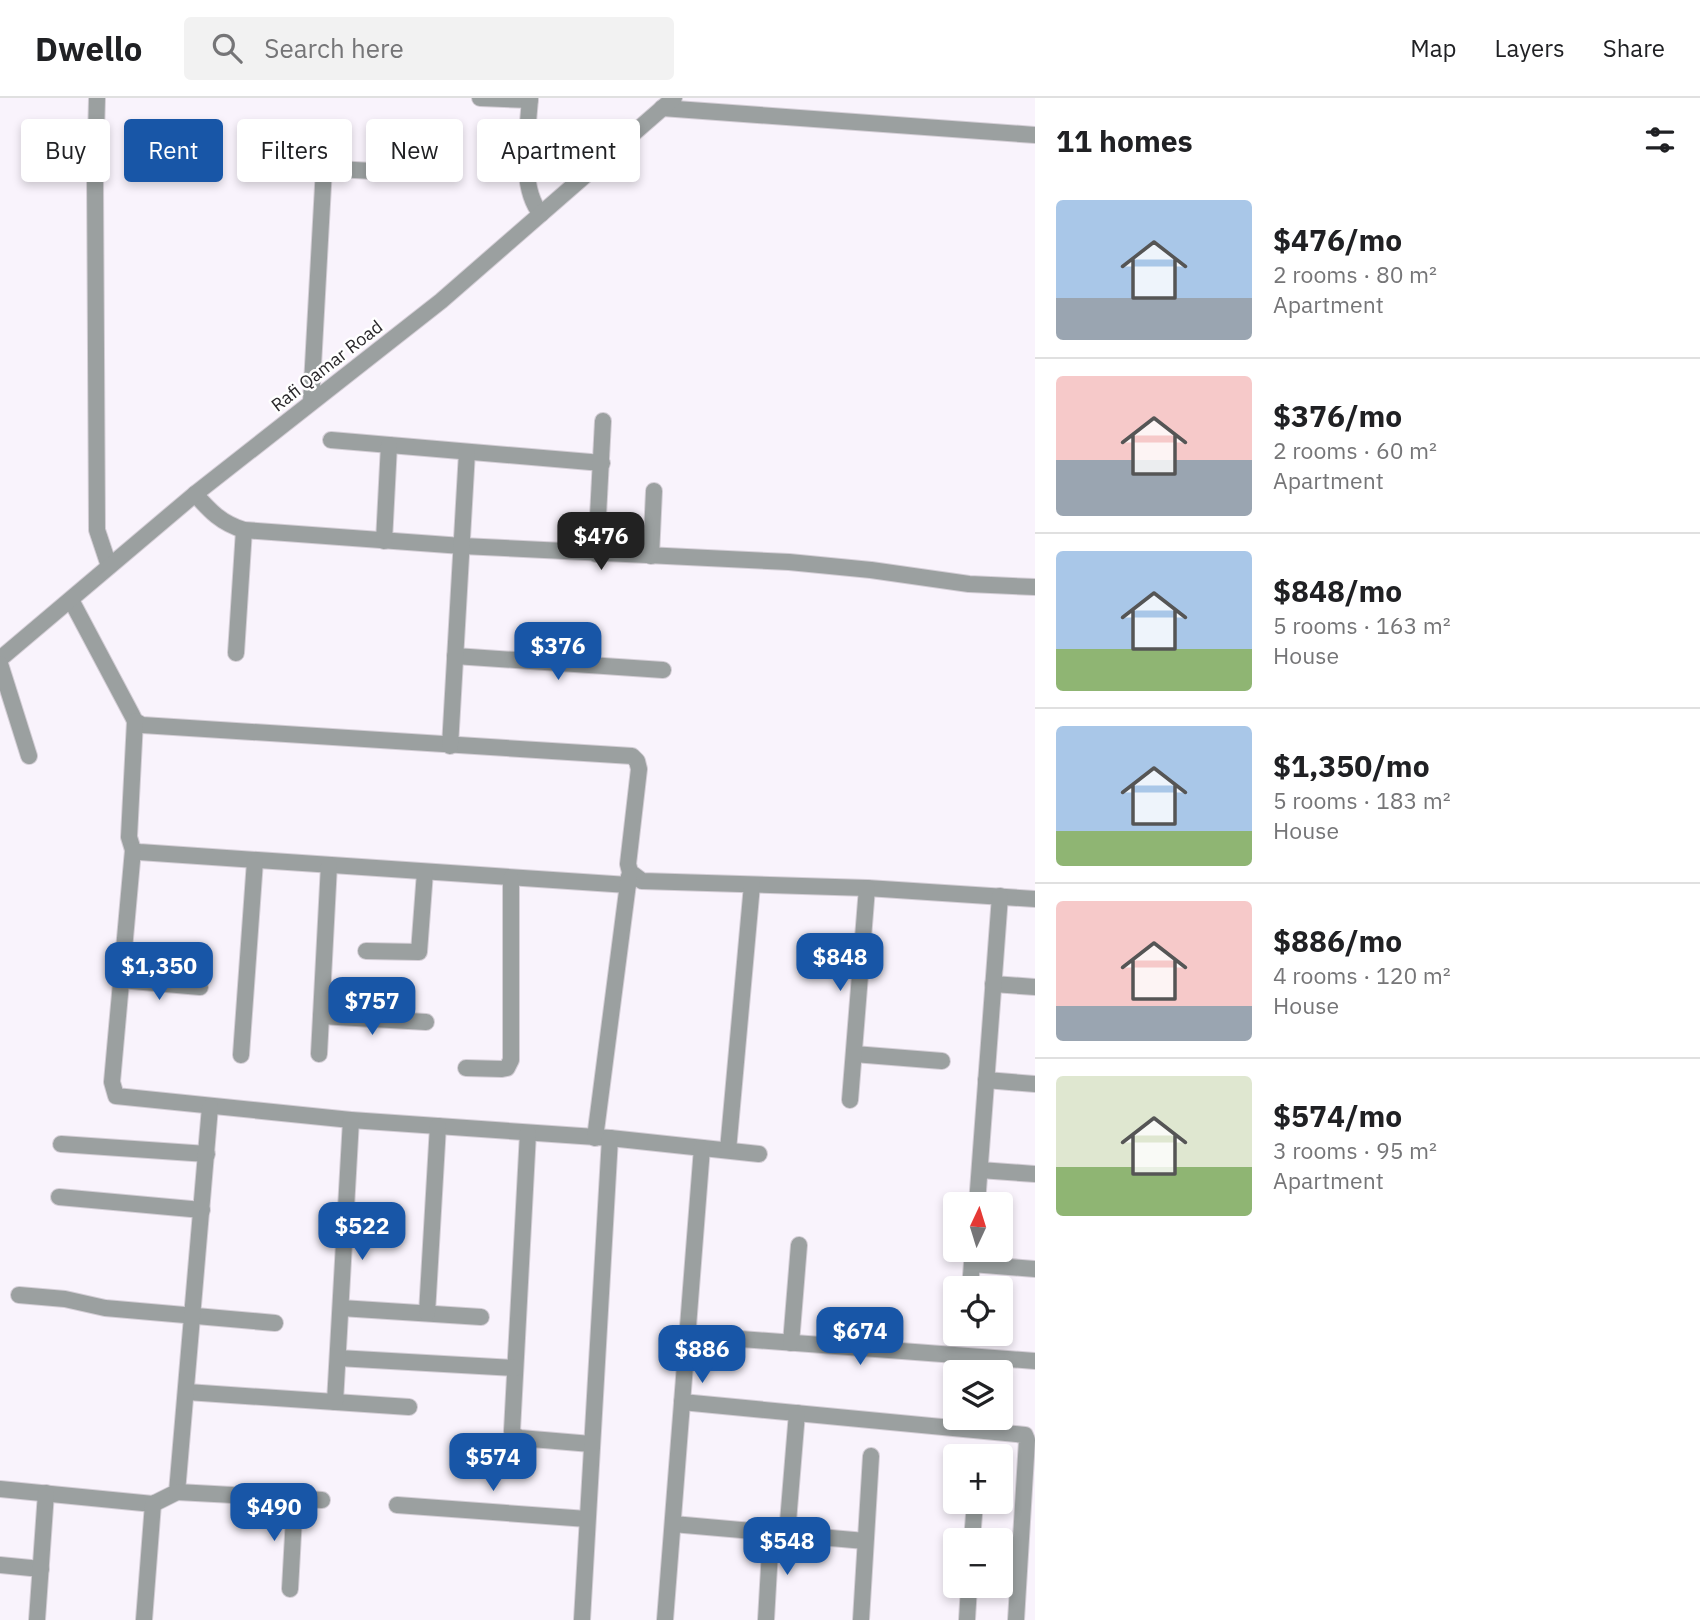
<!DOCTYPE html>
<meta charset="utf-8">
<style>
:root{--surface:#fff;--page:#f2f2f2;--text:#202124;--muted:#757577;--line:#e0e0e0;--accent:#1856a7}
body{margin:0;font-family:"IBM Plex Sans",sans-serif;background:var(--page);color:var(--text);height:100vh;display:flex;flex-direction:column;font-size:26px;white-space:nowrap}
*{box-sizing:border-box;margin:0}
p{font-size:23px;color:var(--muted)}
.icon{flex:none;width:38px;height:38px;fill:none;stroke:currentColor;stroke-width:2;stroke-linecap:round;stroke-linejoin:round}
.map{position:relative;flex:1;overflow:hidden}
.drawer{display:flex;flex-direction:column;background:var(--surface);width:665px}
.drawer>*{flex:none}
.guide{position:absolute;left:21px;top:21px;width:665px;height:63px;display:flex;gap:14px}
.needle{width:46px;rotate:4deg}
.fabs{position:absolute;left:943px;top:1094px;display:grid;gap:14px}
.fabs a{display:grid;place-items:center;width:70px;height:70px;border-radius:7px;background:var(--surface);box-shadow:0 4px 10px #0003;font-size:35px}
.price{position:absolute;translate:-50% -60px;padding:0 16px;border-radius:14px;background:var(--accent);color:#fff;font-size:23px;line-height:46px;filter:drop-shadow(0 2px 4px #0008)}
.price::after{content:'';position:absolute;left:50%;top:42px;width:21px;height:16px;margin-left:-10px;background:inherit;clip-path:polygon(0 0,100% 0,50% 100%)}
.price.selected{background:#222;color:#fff}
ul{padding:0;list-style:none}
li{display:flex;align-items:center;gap:21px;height:175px;padding:0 21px}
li+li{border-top:2px solid var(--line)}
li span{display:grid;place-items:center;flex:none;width:196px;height:140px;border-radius:7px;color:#555}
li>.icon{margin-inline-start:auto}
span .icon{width:84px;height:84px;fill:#fffc;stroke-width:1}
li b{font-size:30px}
h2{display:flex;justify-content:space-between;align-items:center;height:84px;padding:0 21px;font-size:30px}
.pill{padding:0 24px;border-radius:7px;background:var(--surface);box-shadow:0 4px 10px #0003;font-size:24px;line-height:63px}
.pill.selected{background:var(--accent);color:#fff}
header{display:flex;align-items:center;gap:42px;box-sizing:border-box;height:98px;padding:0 35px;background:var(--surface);border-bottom:2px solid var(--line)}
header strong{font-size:33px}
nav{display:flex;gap:38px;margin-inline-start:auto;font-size:24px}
.search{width:490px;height:63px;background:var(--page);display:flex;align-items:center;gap:18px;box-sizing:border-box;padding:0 24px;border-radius:7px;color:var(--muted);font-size:26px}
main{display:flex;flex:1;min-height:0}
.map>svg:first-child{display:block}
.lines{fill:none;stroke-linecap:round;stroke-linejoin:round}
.minor-casing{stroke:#d4ced6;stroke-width:18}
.minor{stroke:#9ba0a0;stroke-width:16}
.labels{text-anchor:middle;stroke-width:5;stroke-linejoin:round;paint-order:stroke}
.street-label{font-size:18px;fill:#29272a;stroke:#fff}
</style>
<header>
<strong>Dwello</strong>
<div class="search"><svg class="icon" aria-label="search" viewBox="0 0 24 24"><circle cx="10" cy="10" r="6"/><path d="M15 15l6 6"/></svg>Search here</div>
<nav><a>Map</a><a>Layers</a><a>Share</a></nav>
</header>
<main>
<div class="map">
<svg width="1035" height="1522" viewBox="0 0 1035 1522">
<rect width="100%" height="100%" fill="#f9f3fc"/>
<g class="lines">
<g class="minor-casing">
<g id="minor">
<polyline points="97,0 95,76 97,432 109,468"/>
<polyline points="480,0 530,2"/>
<path d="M530,0c-2,33 -12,89 11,116"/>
<polyline points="662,10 1035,37"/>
<polyline points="269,67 406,75"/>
<polyline points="311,304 324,70"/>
<polyline points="331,342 602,365"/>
<path d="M195,396c15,17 26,29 49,36l218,16 327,16 82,8 98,14 66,3"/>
<polyline points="384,443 389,347"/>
<polyline points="596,456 603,323"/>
<polyline points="651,458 654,393"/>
<polyline points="71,502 132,617 135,623 142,627 632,658 637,663 639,671 628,766 630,774 642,783 867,790 1035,801"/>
<polyline points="236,555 244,432"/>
<polyline points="455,558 663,572"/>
<polyline points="0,561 195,396 441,203 674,0"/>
<polyline points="0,566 29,658"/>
<polyline points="135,623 129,739 133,752 139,754 628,787"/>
<polyline points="450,648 467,354"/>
<polyline points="133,752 112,984 116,998 351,1022 610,1040 759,1056"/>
<polyline points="366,853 419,854 425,774"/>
<polyline points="121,882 200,889"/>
<polyline points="993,886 1035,889"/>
<polyline points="321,918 426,924"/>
<polyline points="319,956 329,767"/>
<polyline points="854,956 942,963"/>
<polyline points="241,957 255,763"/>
<polyline points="466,970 502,971 507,970 511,962 511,780"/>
<polyline points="986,982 1035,986"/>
<polyline points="850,1002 867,790"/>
<polyline points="528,1035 512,1333 514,1337 520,1340 591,1346"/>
<polyline points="595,1040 629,778"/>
<polyline points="61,1046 207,1056"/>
<polyline points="728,1052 752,787"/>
<polyline points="980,1072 1035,1076"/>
<polyline points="59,1099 202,1112"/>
<polyline points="977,1106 1000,798"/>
<polyline points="972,1166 1035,1171"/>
<polyline points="970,1190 973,1152"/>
<polyline points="19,1197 65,1201 105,1210 275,1225"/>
<polyline points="341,1210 481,1219"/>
<polyline points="427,1215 438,1028"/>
<polyline points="688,1237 1035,1263"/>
<polyline points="791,1245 799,1147"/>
<polyline points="338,1260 515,1270"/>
<polyline points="187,1294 409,1309"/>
<polyline points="335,1304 351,1022"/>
<polyline points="682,1304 1025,1337 1027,1342 1016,1522"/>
<polyline points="0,1391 153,1406 177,1394 210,1009"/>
<polyline points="177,1394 322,1402"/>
<polyline points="397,1407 587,1421"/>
<polyline points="673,1426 865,1443"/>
<polyline points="787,1436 797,1315"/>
<polyline points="972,1442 975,1404"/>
<polyline points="0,1467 41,1471"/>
<polyline points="290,1491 295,1401"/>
<polyline points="37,1522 46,1395"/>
<polyline points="144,1522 153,1406"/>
<polyline points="582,1522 610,1040"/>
<polyline points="665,1522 702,1050"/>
<polyline points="766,1522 771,1435"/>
<polyline points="861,1522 871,1358"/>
<polyline points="967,1522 969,1488"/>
</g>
</g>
<use href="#minor" class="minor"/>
</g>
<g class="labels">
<g class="street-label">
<text transform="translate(327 268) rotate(-38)" y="6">Rafi Qamar Road</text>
</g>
</g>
</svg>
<div class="fabs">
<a><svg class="needle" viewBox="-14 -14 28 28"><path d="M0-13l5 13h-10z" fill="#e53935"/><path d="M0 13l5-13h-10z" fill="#757577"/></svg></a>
<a><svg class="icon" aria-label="locate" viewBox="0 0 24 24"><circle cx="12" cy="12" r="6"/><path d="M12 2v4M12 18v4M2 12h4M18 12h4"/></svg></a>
<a><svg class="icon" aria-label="layers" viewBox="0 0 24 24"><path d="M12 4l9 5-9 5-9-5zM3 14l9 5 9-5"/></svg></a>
<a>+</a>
<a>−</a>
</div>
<b class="price selected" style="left:601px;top:474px">$476</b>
<b class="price" style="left:558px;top:584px">$376</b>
<b class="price" style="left:840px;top:895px">$848</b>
<b class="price" style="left:159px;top:904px">$1,350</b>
<b class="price" style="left:372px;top:939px">$757</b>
<b class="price" style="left:362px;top:1164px">$522</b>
<b class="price" style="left:860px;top:1269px">$674</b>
<b class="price" style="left:702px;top:1287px">$886</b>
<b class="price" style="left:493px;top:1395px">$574</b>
<b class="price" style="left:274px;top:1445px">$490</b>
<b class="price" style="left:787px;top:1479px">$548</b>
<div class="guide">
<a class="pill">Buy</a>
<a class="pill selected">Rent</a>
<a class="pill">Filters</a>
<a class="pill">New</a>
<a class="pill">Apartment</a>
</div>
</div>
<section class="drawer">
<h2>11 homes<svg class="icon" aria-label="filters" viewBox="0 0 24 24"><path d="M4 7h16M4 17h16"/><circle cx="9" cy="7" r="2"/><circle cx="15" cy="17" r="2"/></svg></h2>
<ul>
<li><span style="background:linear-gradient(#a9c7e8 70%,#9aa5b1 0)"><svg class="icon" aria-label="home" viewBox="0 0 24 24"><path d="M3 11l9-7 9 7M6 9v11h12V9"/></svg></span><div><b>$476/mo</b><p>2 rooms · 80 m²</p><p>Apartment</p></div></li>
<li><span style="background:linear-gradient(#f6c9c9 60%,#9aa5b1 0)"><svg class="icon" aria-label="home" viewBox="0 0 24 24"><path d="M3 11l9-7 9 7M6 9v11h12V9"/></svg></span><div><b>$376/mo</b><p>2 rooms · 60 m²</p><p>Apartment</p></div></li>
<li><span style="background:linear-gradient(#a9c7e8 70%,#8fb573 0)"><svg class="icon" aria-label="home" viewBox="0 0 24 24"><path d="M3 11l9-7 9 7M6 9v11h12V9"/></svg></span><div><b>$848/mo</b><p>5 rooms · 163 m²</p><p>House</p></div></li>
<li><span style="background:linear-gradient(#a9c7e8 75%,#8fb573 0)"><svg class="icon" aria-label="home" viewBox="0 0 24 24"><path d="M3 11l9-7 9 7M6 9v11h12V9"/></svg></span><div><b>$1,350/mo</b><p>5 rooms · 183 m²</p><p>House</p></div></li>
<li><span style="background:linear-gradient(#f6c9c9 75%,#9aa5b1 0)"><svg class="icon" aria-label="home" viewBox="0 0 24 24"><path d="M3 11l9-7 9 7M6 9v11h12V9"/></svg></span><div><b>$886/mo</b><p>4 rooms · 120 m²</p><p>House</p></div></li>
<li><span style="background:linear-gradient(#dfe7d0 65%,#8fb573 0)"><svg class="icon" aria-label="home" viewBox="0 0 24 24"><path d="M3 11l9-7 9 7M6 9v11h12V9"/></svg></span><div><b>$574/mo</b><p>3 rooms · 95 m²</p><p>Apartment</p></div></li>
</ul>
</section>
</main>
